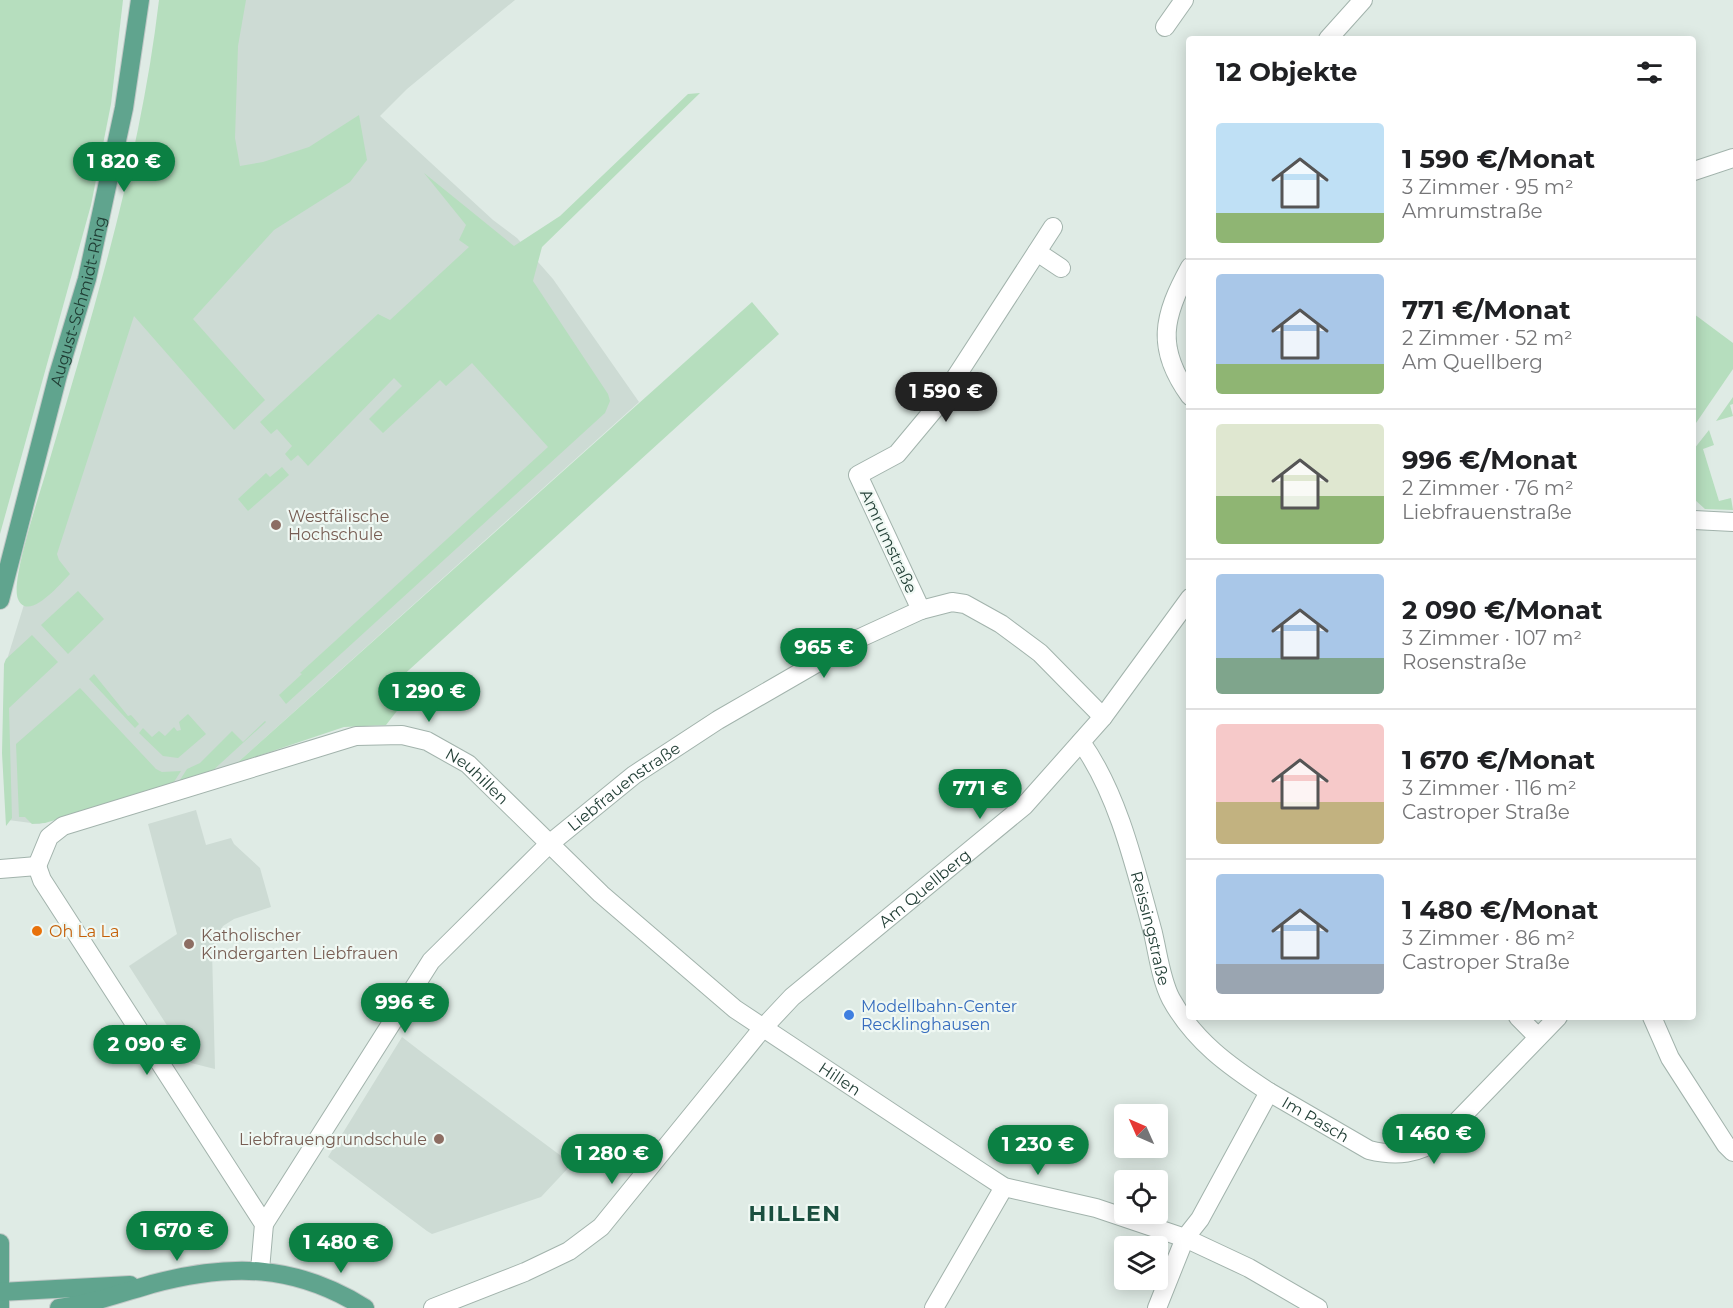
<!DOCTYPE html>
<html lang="de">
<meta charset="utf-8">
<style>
:root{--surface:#fff;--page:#f2f2f2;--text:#202124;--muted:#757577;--line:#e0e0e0;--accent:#0b8043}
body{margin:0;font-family:Montserrat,sans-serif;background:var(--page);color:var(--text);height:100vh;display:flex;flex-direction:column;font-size:22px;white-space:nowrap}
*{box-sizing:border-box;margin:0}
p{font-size:20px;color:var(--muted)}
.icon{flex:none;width:33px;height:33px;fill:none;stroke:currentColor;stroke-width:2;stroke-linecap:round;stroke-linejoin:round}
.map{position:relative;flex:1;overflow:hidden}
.panel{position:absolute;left:1186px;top:36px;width:510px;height:984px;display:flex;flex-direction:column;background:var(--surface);border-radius:6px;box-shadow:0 3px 15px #0003}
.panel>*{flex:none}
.needle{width:39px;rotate:315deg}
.fabs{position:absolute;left:1114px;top:1104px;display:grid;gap:12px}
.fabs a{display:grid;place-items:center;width:54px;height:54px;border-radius:6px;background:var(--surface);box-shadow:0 3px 15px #0003;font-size:30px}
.price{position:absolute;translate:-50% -51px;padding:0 14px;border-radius:21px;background:var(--accent);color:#fff;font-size:20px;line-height:39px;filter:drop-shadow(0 2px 3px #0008)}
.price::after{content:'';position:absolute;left:50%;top:36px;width:18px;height:14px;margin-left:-9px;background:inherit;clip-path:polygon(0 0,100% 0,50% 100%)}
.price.active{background:#222;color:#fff}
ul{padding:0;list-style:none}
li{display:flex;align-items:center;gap:18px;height:150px;padding:0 30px}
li+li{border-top:2px solid var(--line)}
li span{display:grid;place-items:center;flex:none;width:168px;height:120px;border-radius:6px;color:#555}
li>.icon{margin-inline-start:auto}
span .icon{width:72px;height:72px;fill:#fffc;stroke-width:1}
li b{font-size:26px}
h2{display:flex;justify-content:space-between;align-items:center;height:72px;padding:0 30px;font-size:26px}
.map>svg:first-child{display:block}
.built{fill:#cddbd4}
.green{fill:#b6debe}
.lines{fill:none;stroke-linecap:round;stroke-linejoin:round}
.minor-casing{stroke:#a2b3ac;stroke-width:20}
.major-casing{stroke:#c0c8c6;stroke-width:20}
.minor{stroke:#fff;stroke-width:18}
.major{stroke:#60a48e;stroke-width:18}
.education-dot{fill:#8d6e63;stroke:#eff8f3;stroke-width:2}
.food-dot{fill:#e8710a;stroke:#eff8f3;stroke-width:2}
.shop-dot{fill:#3f7fe0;stroke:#eff8f3;stroke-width:2}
.labels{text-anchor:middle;stroke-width:4.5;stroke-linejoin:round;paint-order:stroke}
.street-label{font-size:16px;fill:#1f3c33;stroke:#eff8f3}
.education-label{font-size:16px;fill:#785e54;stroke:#eff8f3;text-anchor:start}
.food-label{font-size:16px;fill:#c56008;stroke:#eff8f3;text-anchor:start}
.shop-label{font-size:16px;fill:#366cbe;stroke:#eff8f3;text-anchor:start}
.district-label{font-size:22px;font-weight:bold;letter-spacing:1.5px;fill:#1a4f3f;stroke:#eff8f3}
</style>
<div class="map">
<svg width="1733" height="1308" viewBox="0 0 1733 1308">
<rect width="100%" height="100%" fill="#dfebe5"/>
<g class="built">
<polygon points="190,0 515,0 407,89 380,116 493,220 517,238 553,279 639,402 237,763 39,824 8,820 5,666 130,262"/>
<polygon points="196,810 206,845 231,838 234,844 260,868 271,907 234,919 223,926 216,938 212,950 215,1069 191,1063 129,966 177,934 148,824"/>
<polygon points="402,1037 424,1054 572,1164 541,1197 432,1234 427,1231 328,1157"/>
</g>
<g class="green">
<polygon points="0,0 123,0 111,104 91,205 0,534"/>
<path d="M159,0h87l-8,46 -3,92 5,28 23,-4 46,-15 50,-32 8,45 -17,22 -76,48 -81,89 72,81 -31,30 -100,-114 -77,238 2,6 11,14c-9,9 -42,49 -52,25 -8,-17 22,-106 28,-127 46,-156 94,-310 113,-472z"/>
<polygon points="700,93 542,247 533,281 608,394 610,401 605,413 286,704 279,695 302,674 300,673 548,447 472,363 446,386 440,380 383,433 369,419 402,386 394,378 308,466 298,455 291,461 285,454 292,446 277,429 271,434 260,422 378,314 390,320 469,247 459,240 466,225 424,173 514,246 560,216 688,94"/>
<polygon points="752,302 779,334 399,679 411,693 386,725 344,727 237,763"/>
<polygon points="1694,314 1733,343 1733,369 1696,423"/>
<polygon points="1733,397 1733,404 1730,405 1733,416 1716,421"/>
<polygon points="1709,430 1714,445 1703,449 1719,501 1731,498 1733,510 1705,509 1694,499 1694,449"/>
<polygon points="282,467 289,475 248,511 238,499 266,473 270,477"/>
<polygon points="78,591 104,619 68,654 41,625"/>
<polygon points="32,635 58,662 9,708 12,818 6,826 2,753 4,664 6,659"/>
<polygon points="94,674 128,716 131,715 139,724 135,728 89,679"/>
<polygon points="80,688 156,769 162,772 181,771 172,785 45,823 32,824 25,817 19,817 16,744"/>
<polygon points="188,714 206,734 178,758 163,756 139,733 143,728 152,737 159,731 165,736 174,727 177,731 181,730 179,722"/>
<polygon points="265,721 266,722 210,773 178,783 187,769 200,763 232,731 243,742"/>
</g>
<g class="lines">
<g class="minor-casing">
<g id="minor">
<polyline points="1165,27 1184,0"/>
<polyline points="1328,39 1363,0"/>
<polyline points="1694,171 1733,158"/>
<polyline points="1037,252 1061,268"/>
<path d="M1190,267c-27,49 -35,81 0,129"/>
<polyline points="1694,520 1733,522"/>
<polyline points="921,610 858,475 897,454 937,406 1053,227"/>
<path id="s1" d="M1081,742c38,53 55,129 72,191 5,21 8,47 18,66 23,42 58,67 98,93l-69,127 -15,19 -28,70"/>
<path id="s2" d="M37,866l12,-29 14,-11 293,-90 46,-1 25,6 41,23 133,130 134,115 246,163 23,15 92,21 89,30 64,30 69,40"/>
<polyline points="37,866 42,880 264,1224 260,1270"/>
<polyline points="0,869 37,866"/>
<polyline points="1518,1017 1538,1037"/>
<polyline points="1652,1017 1670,1058 1726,1145 1733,1152"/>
<path id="s3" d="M1269,1092l100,58c28,7 49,4 72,-12l117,-121"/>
<path id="s4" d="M264,1224l167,-263 117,-116 86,-70 84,-55 142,-82 61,-28 31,-8 13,2 36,20 39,29 63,64"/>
<path id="s5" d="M433,1308l92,-36 44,-21 32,-24 161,-198 30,-32 232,-191 79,-89 87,-119"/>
<polyline points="934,1308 1004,1187"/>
</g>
</g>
<g class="major-casing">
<g id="major">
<path id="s6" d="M0,600l58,-225 29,-96 37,-171 16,-108"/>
<polyline points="0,1243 0,1307"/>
<polyline points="0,1292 130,1285"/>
<path d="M59,1308c32,-4 62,-15 93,-24 79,-21 143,-20 213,24"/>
</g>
</g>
<use href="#minor" class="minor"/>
<use href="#major" class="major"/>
</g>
<g class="education-dot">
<circle cx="276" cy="525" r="6"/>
<circle cx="189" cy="944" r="6"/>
<circle cx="439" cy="1139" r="6"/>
</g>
<circle class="food-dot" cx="37" cy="931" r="6"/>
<circle class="shop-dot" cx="849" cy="1015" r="6"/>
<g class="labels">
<g class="street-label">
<text dy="6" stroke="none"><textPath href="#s6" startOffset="309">August-Schmidt-Ring</textPath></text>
<text transform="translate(889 541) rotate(65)" y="6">Amrumstraße</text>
<text dy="6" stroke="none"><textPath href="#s2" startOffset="489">Neuhillen</textPath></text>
<text dy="6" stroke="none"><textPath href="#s4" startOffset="572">Liebfrauenstraße</textPath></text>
<text dy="6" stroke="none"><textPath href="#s5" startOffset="658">Am Quellberg</textPath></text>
<text dy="6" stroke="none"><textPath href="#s1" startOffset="200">Reissingstraße</textPath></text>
<text dy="6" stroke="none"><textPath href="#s2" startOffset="963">Hillen</textPath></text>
<text dy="6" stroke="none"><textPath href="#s3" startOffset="54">Im Pasch</textPath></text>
</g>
<g class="education-label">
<text x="288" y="522">Westfälische<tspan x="288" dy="18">Hochschule</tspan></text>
<text x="201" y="941">Katholischer<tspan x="201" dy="18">Kindergarten Liebfrauen</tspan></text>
<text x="427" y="1145" text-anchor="end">Liebfrauengrundschule</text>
</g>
<g class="food-label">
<text x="49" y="937">Oh La La</text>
</g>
<g class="shop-label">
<text x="861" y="1012">Modellbahn-Center<tspan x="861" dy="18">Recklinghausen</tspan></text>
</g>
<g class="district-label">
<text x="795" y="1221">HILLEN</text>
</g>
</g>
</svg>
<div class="fabs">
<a><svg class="needle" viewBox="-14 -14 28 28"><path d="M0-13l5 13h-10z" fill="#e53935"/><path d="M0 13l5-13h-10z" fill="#757577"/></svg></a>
<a><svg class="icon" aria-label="locate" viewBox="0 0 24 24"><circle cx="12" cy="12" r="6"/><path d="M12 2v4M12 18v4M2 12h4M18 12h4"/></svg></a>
<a><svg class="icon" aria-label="layers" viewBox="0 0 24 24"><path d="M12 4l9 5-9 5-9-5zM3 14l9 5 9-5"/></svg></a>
</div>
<b class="price" style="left:124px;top:193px">1 820 €</b>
<b class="price active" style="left:946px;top:423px">1 590 €</b>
<b class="price" style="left:824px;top:679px">965 €</b>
<b class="price" style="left:429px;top:723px">1 290 €</b>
<b class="price" style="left:980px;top:820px">771 €</b>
<b class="price" style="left:405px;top:1034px">996 €</b>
<b class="price" style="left:147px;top:1076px">2 090 €</b>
<b class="price" style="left:1434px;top:1165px">1 460 €</b>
<b class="price" style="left:1038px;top:1176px">1 230 €</b>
<b class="price" style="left:612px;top:1185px">1 280 €</b>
<b class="price" style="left:177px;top:1262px">1 670 €</b>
<b class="price" style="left:341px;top:1274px">1 480 €</b>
<section class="panel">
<h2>12 Objekte<svg class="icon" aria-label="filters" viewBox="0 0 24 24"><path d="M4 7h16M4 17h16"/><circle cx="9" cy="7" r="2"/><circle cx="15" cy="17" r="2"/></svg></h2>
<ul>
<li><span style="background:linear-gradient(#bfe0f5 75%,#8fb573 0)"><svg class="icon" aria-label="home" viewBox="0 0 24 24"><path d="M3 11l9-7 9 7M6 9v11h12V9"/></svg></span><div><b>1 590 €/Monat</b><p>3 Zimmer · 95 m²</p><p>Amrumstraße</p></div></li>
<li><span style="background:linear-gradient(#a9c7e8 75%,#8fb573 0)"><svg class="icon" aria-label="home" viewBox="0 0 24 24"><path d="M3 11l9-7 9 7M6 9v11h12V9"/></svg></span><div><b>771 €/Monat</b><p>2 Zimmer · 52 m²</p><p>Am Quellberg</p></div></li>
<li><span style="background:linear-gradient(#dfe7d0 60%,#8fb573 0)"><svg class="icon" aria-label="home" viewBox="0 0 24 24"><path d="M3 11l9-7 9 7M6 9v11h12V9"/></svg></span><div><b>996 €/Monat</b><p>2 Zimmer · 76 m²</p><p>Liebfrauenstraße</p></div></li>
<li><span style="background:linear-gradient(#a9c7e8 70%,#7fa58c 0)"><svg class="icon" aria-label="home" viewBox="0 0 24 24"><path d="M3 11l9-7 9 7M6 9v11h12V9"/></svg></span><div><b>2 090 €/Monat</b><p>3 Zimmer · 107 m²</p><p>Rosenstraße</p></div></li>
<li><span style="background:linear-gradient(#f6c9c9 65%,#c2b280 0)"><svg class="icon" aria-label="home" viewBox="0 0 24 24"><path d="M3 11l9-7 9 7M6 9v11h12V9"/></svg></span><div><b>1 670 €/Monat</b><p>3 Zimmer · 116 m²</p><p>Castroper Straße</p></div></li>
<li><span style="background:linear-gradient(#a9c7e8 75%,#9aa5b1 0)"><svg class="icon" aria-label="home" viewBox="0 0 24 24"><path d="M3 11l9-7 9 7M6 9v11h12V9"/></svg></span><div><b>1 480 €/Monat</b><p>3 Zimmer · 86 m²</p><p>Castroper Straße</p></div></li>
</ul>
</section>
</div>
